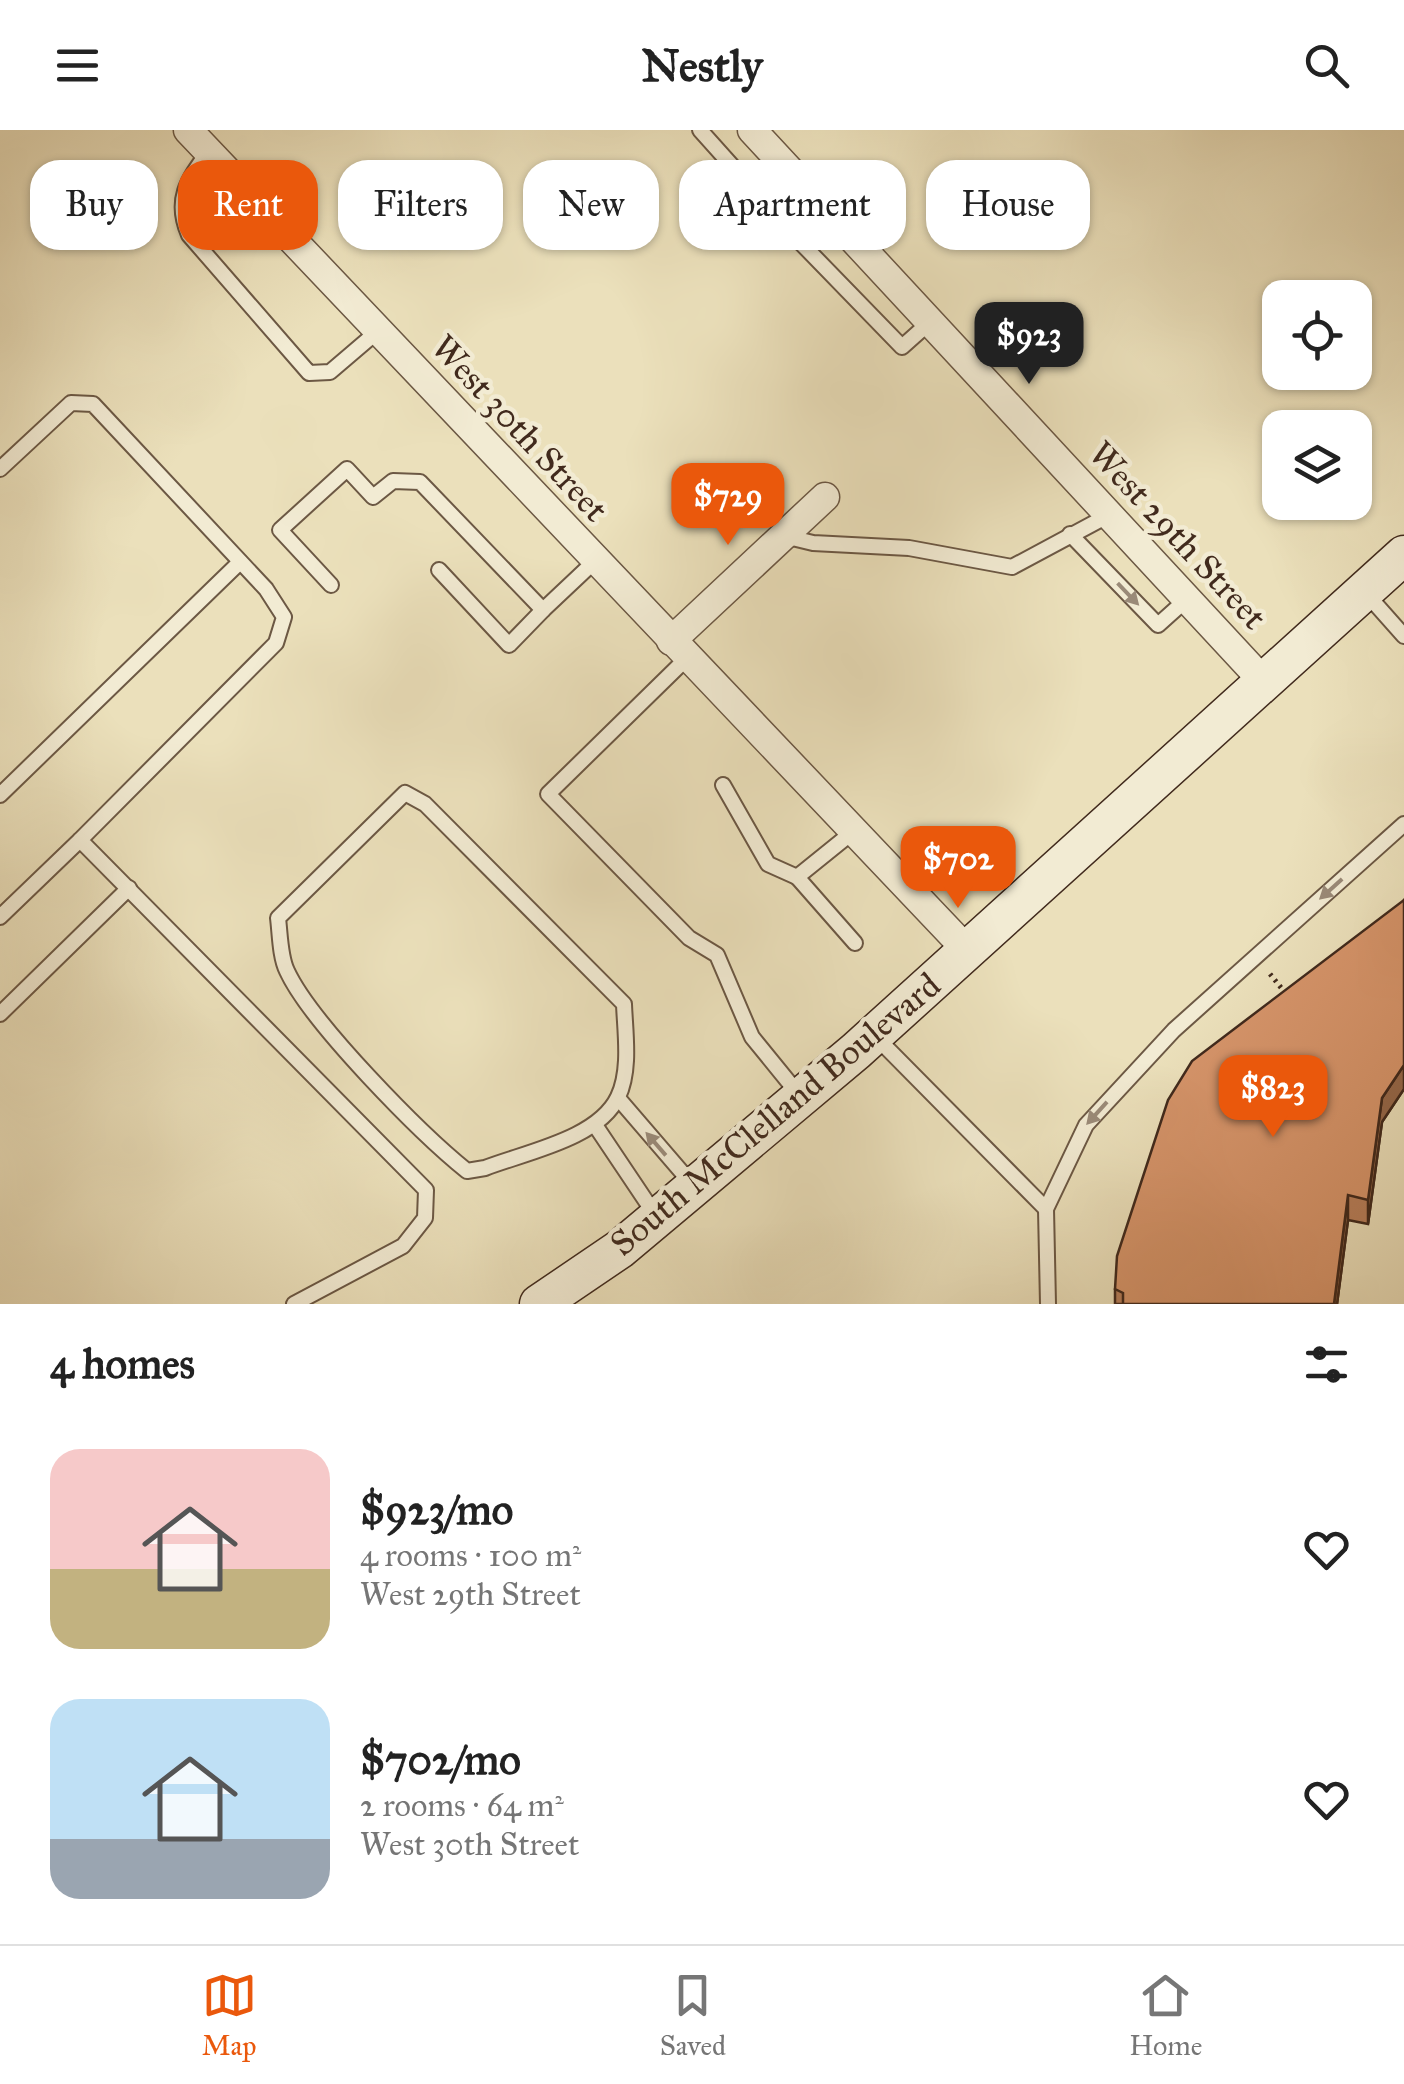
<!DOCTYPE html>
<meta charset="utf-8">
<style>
:root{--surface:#fff;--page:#f6f6f6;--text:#222;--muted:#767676;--line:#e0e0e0;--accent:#ea580c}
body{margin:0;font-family:"IM FELL Great Primer",serif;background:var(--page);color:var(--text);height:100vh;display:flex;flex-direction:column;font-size:38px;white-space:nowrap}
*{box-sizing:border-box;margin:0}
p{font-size:32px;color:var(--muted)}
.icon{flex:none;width:55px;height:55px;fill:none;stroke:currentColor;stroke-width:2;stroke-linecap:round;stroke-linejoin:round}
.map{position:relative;height:1174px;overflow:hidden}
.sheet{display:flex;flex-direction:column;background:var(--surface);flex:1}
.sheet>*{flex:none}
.banner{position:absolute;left:30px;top:30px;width:1345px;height:90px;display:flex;gap:20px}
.tools{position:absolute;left:1262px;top:150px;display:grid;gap:20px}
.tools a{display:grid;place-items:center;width:110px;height:110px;border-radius:20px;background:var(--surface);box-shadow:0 2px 8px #0004;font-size:50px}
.price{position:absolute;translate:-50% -85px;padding:0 22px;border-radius:20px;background:var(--accent);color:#fff;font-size:32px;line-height:65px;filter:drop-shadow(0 2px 5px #0008)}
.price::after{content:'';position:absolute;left:50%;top:60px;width:30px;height:22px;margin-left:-15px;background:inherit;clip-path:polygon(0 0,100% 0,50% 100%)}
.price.on{background:#222;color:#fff}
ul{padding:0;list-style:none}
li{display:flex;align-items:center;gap:30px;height:250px;padding:0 50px}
li span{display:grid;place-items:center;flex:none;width:280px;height:200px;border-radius:30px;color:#555}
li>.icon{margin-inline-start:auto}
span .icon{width:120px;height:120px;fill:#fffc;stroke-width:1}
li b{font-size:42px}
h2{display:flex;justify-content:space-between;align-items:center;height:120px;padding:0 50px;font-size:42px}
.pill{padding:0 35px;border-radius:30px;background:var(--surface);box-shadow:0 2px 8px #0004;font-size:35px;line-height:90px}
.pill.on{background:var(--accent);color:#fff}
header{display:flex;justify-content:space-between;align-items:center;height:130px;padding:0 50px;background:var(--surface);font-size:45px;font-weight:700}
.dock{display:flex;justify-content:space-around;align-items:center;height:140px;border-top:2px solid var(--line);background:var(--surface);font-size:28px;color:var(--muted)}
.dock a{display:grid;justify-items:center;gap:5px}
.dock .on{color:var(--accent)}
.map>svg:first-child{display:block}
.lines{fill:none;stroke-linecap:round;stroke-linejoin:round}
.service-casing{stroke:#6c5844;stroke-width:18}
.minor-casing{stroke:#6c5844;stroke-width:31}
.secondary-casing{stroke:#412a1d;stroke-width:41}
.path{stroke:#412a1d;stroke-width:5;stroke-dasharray:2.5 5;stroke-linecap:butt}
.service{stroke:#f2ebd3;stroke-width:14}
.minor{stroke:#f2ebd3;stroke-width:28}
.secondary{stroke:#f2ebd3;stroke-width:38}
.wall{fill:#b77f5b;stroke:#412a1d;stroke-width:2.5}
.shaded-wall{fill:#95684a;stroke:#412a1d;stroke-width:2.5}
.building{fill:#d5946a;stroke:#412a1d;stroke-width:2.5}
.oneway{fill:#9a8a78}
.labels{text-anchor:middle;stroke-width:9;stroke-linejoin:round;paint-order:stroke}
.street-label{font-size:35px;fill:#412a1d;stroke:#f2ebd3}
</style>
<header><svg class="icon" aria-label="menu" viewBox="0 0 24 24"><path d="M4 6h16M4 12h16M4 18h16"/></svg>Nestly<svg class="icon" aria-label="search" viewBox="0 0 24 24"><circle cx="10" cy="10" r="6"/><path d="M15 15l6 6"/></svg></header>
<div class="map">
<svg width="1404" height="1174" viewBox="0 0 1404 1174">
<rect width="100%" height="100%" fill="#ebe0bb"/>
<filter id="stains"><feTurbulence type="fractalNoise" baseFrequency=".002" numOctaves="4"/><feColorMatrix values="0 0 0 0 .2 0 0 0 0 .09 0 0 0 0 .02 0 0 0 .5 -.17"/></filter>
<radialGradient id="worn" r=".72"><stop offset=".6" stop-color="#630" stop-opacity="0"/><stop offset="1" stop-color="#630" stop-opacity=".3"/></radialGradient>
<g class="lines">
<g class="service-casing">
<g id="service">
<polyline points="700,0 801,113 830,85"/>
<path d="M208,22c-21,29 -34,48 -19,83l120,138 21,-1 48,-41"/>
<polyline points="801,113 902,217 930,192"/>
<polyline points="0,339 71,273 93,274 266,459 284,487 276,513 80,710 426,1060 425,1088 403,1116 294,1174"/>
<polyline points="1070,404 1158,495 1187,469"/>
<polyline points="784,406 813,413 909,418 1012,437 1109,385"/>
<polyline points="439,440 509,515 543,480"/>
<polyline points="331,455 280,400 347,339 373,367 393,351 420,352 543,480 595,431"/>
<polyline points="1364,461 1404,506"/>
<polyline points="687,528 548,664 689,808 717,825 752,907 800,966"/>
<polyline points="723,655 768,734 797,747"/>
<path d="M405,663l20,11 199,200c1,28 7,66 -6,93 -20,42 -92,55 -133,71l-18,3c-46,-37 -156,-148 -180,-200 -7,-14 -7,-37 -9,-53z"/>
<polyline points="0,665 240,432"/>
<polyline points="854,701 797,747 855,813"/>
<polyline points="0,787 80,710"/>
<polyline points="0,884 129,758"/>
<polyline points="874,905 1046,1079"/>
<polyline points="618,968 692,1054"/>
<polyline points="595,995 656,1086"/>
<polyline points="1048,1174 1046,1079 1086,995 1174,900 1404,694"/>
</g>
</g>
<g class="minor-casing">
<g id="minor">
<polyline points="188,0 966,819"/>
<polyline points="752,0 1264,552"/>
<polyline points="671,511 825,367"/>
</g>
</g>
<g class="secondary-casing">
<polyline id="secondary" points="539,1174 620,1119 856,921 1404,425"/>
</g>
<polyline class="path" points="1270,844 1287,865"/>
<use href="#service" class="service"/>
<use href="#minor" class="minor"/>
<use href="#secondary" class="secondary"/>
</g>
<polygon class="wall" points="1404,770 1404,959 1382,992 1368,1094 1348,1090 1337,1174 1115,1174 1115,1159"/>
<g class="shaded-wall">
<polygon points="1404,935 1404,959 1382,992 1368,1094 1368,1070 1382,968"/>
<polygon points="1348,1065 1348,1090 1337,1174 1334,1174"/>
</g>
<polygon class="building" points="1404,770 1404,935 1382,968 1368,1070 1348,1065 1334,1174 1123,1174 1123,1163 1115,1159 1117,1126 1168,970 1192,931"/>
<defs><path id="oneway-solid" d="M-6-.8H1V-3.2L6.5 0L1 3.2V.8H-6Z" transform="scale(2.5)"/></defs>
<g class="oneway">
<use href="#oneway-solid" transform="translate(1128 464) rotate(46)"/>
<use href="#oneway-solid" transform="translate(1331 759) rotate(138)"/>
<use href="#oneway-solid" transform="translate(1097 983) rotate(132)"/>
<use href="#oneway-solid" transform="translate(656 1014) rotate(-131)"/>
</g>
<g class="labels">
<g class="street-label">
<text transform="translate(520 298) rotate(47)" y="12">West 30th Street</text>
<text transform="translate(1178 405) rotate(47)" y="12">West 29th Street</text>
<text transform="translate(775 984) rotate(-40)" y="12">South McClelland Boulevard</text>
</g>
</g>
<rect width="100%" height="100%" filter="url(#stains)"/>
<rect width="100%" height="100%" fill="url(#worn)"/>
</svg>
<div class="tools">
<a><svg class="icon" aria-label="locate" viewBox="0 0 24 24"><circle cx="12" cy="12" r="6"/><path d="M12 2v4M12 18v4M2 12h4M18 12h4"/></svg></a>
<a><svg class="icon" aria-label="layers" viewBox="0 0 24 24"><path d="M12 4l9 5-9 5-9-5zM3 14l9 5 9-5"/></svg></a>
</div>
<b class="price on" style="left:1029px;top:257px">$923</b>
<b class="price" style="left:728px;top:418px">$729</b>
<b class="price" style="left:958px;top:781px">$702</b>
<b class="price" style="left:1273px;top:1010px">$823</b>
<div class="banner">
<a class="pill">Buy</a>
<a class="pill on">Rent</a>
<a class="pill">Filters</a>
<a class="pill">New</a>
<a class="pill">Apartment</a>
<a class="pill">House</a>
</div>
</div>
<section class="sheet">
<h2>4 homes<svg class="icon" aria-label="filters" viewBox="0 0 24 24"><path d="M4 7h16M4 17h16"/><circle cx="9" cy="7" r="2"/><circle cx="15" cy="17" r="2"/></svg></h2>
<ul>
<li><span style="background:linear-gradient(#f6c9c9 60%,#c2b280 0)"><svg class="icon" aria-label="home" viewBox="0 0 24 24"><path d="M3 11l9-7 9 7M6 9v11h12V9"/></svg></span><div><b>$923/mo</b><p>4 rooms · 100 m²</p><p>West 29th Street</p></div><svg class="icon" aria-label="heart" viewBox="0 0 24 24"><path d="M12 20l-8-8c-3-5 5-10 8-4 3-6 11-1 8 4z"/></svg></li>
<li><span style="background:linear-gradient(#bfe0f5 70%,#9aa5b1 0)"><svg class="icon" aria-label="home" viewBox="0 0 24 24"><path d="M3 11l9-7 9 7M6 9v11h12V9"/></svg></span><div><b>$702/mo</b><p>2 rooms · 64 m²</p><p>West 30th Street</p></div><svg class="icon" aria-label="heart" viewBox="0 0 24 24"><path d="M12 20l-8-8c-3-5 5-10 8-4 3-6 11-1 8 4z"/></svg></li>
</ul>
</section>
<nav class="dock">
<a class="on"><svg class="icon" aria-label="map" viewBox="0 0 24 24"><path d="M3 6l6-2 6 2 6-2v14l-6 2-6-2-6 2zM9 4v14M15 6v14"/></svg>Map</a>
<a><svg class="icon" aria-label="saved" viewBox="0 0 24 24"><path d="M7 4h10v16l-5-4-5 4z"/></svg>Saved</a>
<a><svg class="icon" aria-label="home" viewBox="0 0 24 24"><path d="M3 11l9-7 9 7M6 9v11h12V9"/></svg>Home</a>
</nav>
